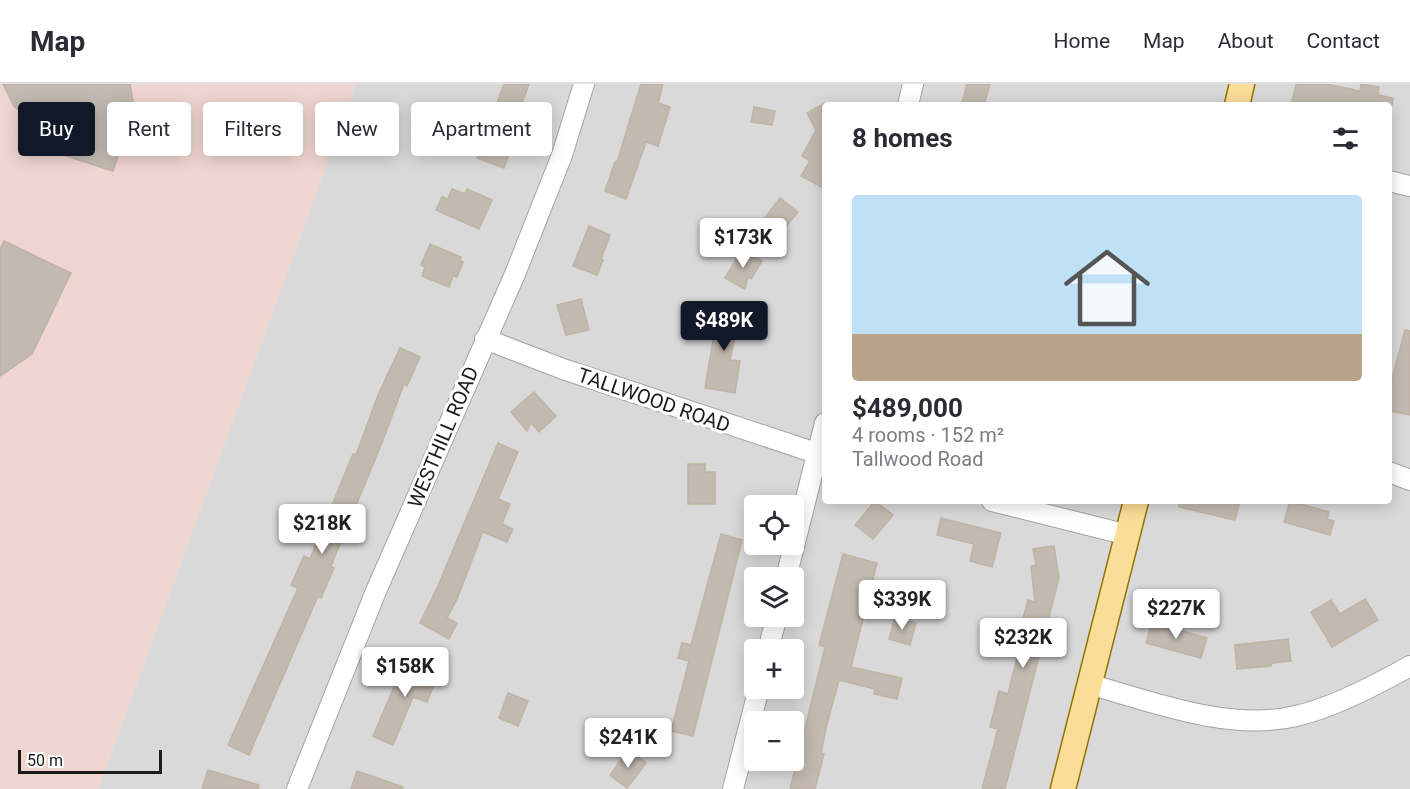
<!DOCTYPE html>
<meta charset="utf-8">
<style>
:root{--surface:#fff;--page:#f7f7f7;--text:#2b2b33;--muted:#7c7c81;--line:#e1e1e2;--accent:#111827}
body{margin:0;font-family:Roboto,sans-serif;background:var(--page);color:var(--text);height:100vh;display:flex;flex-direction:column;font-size:22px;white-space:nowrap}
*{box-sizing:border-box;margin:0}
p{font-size:20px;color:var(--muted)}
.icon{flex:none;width:33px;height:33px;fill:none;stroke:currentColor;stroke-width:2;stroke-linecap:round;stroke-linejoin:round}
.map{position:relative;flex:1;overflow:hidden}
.side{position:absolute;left:822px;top:18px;width:570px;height:402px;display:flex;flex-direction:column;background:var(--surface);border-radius:6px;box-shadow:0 3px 15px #0003}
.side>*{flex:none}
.guide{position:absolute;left:18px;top:18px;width:570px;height:54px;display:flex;gap:12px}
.fabs{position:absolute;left:744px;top:411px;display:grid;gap:12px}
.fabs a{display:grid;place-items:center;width:60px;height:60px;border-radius:6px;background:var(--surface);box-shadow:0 3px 15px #0003;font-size:30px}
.scale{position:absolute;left:18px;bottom:15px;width:144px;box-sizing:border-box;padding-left:6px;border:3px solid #1c1c1c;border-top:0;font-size:16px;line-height:21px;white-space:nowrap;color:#1c1c1c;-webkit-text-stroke:4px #fff;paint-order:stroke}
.price{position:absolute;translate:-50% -51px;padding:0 14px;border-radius:6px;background:#fff;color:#222;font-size:20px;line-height:39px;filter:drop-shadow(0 2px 3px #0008)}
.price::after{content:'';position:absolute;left:50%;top:36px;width:18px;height:14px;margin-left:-9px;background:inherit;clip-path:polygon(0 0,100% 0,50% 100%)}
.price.selected{background:var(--accent);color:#fff}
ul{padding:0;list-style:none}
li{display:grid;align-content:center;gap:12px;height:318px;padding:0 30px}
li+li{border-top:2px solid var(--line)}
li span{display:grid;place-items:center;height:186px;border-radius:6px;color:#555}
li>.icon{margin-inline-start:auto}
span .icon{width:108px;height:108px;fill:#fffc;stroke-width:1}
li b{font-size:26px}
h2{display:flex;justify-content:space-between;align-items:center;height:72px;padding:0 30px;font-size:26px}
.tag{padding:0 21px;border-radius:6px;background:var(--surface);box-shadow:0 3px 15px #0003;font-size:21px;line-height:54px}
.tag.selected{background:var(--accent);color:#fff}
header{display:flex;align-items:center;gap:36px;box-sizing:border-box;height:84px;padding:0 30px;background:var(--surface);border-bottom:2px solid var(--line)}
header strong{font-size:28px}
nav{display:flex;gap:33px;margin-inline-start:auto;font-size:21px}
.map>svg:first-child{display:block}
.residential{fill:#dad9d9;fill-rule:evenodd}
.commercial{fill:#efd5d0}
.building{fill:#c2bab1;stroke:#bfb3a4;stroke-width:1.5}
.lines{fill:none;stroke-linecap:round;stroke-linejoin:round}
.minor-casing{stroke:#a3a3a3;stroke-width:22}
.major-casing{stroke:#937301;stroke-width:27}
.minor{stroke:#fff;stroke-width:20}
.major{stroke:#fbdc99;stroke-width:24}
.labels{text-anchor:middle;stroke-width:6;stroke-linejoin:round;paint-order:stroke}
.street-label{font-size:20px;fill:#1c1c1c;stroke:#fff}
</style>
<header>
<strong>Map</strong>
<nav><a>Home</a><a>Map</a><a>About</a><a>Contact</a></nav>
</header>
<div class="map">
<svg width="1410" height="705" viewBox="0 0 1410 705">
<rect width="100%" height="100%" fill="#edebe1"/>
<path class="residential" d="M356,0h1054v705h-1312zM825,21h564v396h-564zM754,422h40v38h-40zM754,494h40v38h-40zM754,566h40v38h-40zM754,638h40v38h-40z"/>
<polygon class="commercial" points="0,0 356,0 98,705 0,705"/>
<g class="building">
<polygon points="3,0 130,0 134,23 113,87 41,64 50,38 40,19 22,29 14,22"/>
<polygon points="504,0 529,0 510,52 515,54 504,84 477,74"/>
<polygon points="641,0 663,0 658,19 670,23 658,62 646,58 626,115 605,107 615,78 617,78"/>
<polygon points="967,0 990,0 984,21 962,19"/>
<polygon points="1296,0 1327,0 1360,7 1361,0 1379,3 1378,11 1393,14 1392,21 1307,21 1292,18"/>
<polygon points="825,19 825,105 801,92 810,77 802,72 816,46 807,29"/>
<polygon points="754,23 775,27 772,41 751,38"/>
<polygon points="452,105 465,110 467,105 492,116 479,145 436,126 442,113 448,115"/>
<polygon points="780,114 798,128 777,153 760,140"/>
<polygon points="589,142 610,151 601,175 603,176 597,191 573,182"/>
<polygon points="4,157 71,189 32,270 0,292 0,165"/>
<polygon points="430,160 461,173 460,177 463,178 457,193 453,192 449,203 422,192 425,183 421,181"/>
<polygon points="742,166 762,177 751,195 748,193 745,205 725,194"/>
<polygon points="581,215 589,246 566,251 557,221"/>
<polygon points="719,221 741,225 730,276 740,277 735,309 705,304"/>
<polygon points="1405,246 1410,247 1410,331 1389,327 1389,306"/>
<polygon points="400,264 420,273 407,302 404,300 383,356 331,482 334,484 321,514 318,512 249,671 228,661 298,504 291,501 304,472 310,475 353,370 356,371 378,311"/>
<polygon points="534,308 556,332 539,348 531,339 527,347 511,328"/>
<polygon points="498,359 518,368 498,415 510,420 502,440 513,445 507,458 483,448 482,450 457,515 447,534 457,539 449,555 420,539 437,504"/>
<polygon points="688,380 705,380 705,388 715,388 715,420 688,420"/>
<polygon points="875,417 893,431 873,455 855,441"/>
<polygon points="1179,417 1240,417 1235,436 1179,423"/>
<polygon points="1290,417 1329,428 1327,435 1334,437 1330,451 1284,438"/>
<polygon points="941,434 1001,449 992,483 970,477 974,460 937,451"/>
<polygon points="721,450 742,456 693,652 671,647 689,577 678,574 682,559 691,561"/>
<polygon points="1054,462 1059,494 1005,705 982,705 998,645 990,643 999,607 1008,610 1023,550 1019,549 1028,516 1035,518 1031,482 1036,481 1033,465"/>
<polygon points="843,470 877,479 851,583 902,594 897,615 874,610 875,605 839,596 826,644 821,669 824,670 815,705 790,705 825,563 819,561"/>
<polygon points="1365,515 1378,536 1332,563 1311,528 1331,516 1340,530"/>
<polygon points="895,533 916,539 910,561 889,555"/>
<polygon points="1152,538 1207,554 1201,574 1146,559"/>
<polygon points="1288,555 1291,577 1271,579 1271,582 1237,585 1235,561"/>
<polygon points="406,575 439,589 427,618 413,613 393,661 373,652"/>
<polygon points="508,609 528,617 518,642 499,634"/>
<polygon points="629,665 646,679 627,704 610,691"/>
<polygon points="208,686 259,701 258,705 202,705"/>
<polygon points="357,687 403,703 402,705 351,705"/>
</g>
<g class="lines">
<g class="minor-casing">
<g id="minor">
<polyline points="908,21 913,0"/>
<polyline points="1389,97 1410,102"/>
<polyline points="485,255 563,285 825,372"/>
<polyline points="1389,388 1410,396"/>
<polyline points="992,417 1128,451"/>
<polyline points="786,494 825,339"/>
<polyline points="768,566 777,532"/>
<path d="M1089,600c63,18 142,48 207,32 36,-8 82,-32 114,-50"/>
<polyline points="297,705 376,507 515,190 562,71 584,0"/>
<polyline points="733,705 759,604"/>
</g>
</g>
<g class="major-casing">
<g id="major">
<polyline points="1237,21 1242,0"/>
<polyline points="1063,705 1136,417"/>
</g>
</g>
<use href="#minor" class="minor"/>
<use href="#major" class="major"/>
</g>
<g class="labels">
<g class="street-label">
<text transform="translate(654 316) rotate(19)" y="7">TALLWOOD ROAD</text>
<text transform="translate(443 353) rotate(-67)" y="7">WESTHILL ROAD</text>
</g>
</g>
</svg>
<div class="fabs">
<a><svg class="icon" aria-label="locate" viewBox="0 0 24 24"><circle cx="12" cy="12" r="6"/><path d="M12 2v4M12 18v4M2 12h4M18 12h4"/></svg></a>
<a><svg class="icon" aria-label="layers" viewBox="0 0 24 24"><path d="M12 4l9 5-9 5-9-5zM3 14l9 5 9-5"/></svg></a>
<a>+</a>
<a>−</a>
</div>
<div class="scale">50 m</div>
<b class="price" style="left:743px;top:185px">$173K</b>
<b class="price selected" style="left:724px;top:268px">$489K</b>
<b class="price" style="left:322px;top:471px">$218K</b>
<b class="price" style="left:902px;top:547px">$339K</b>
<b class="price" style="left:1176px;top:556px">$227K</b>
<b class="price" style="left:1023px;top:585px">$232K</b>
<b class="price" style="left:405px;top:614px">$158K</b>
<b class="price" style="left:628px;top:685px">$241K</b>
<div class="guide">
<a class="tag selected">Buy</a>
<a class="tag">Rent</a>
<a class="tag">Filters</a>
<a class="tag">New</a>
<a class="tag">Apartment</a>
</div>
<section class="side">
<h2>8 homes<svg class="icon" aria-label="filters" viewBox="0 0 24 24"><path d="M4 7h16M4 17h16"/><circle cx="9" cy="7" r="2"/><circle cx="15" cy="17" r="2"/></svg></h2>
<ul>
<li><span style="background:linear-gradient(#bfe0f5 75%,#b9a48a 0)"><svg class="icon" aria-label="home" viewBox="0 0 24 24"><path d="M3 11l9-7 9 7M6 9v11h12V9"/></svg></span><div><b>$489,000</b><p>4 rooms · 152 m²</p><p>Tallwood Road</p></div></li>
</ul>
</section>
</div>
